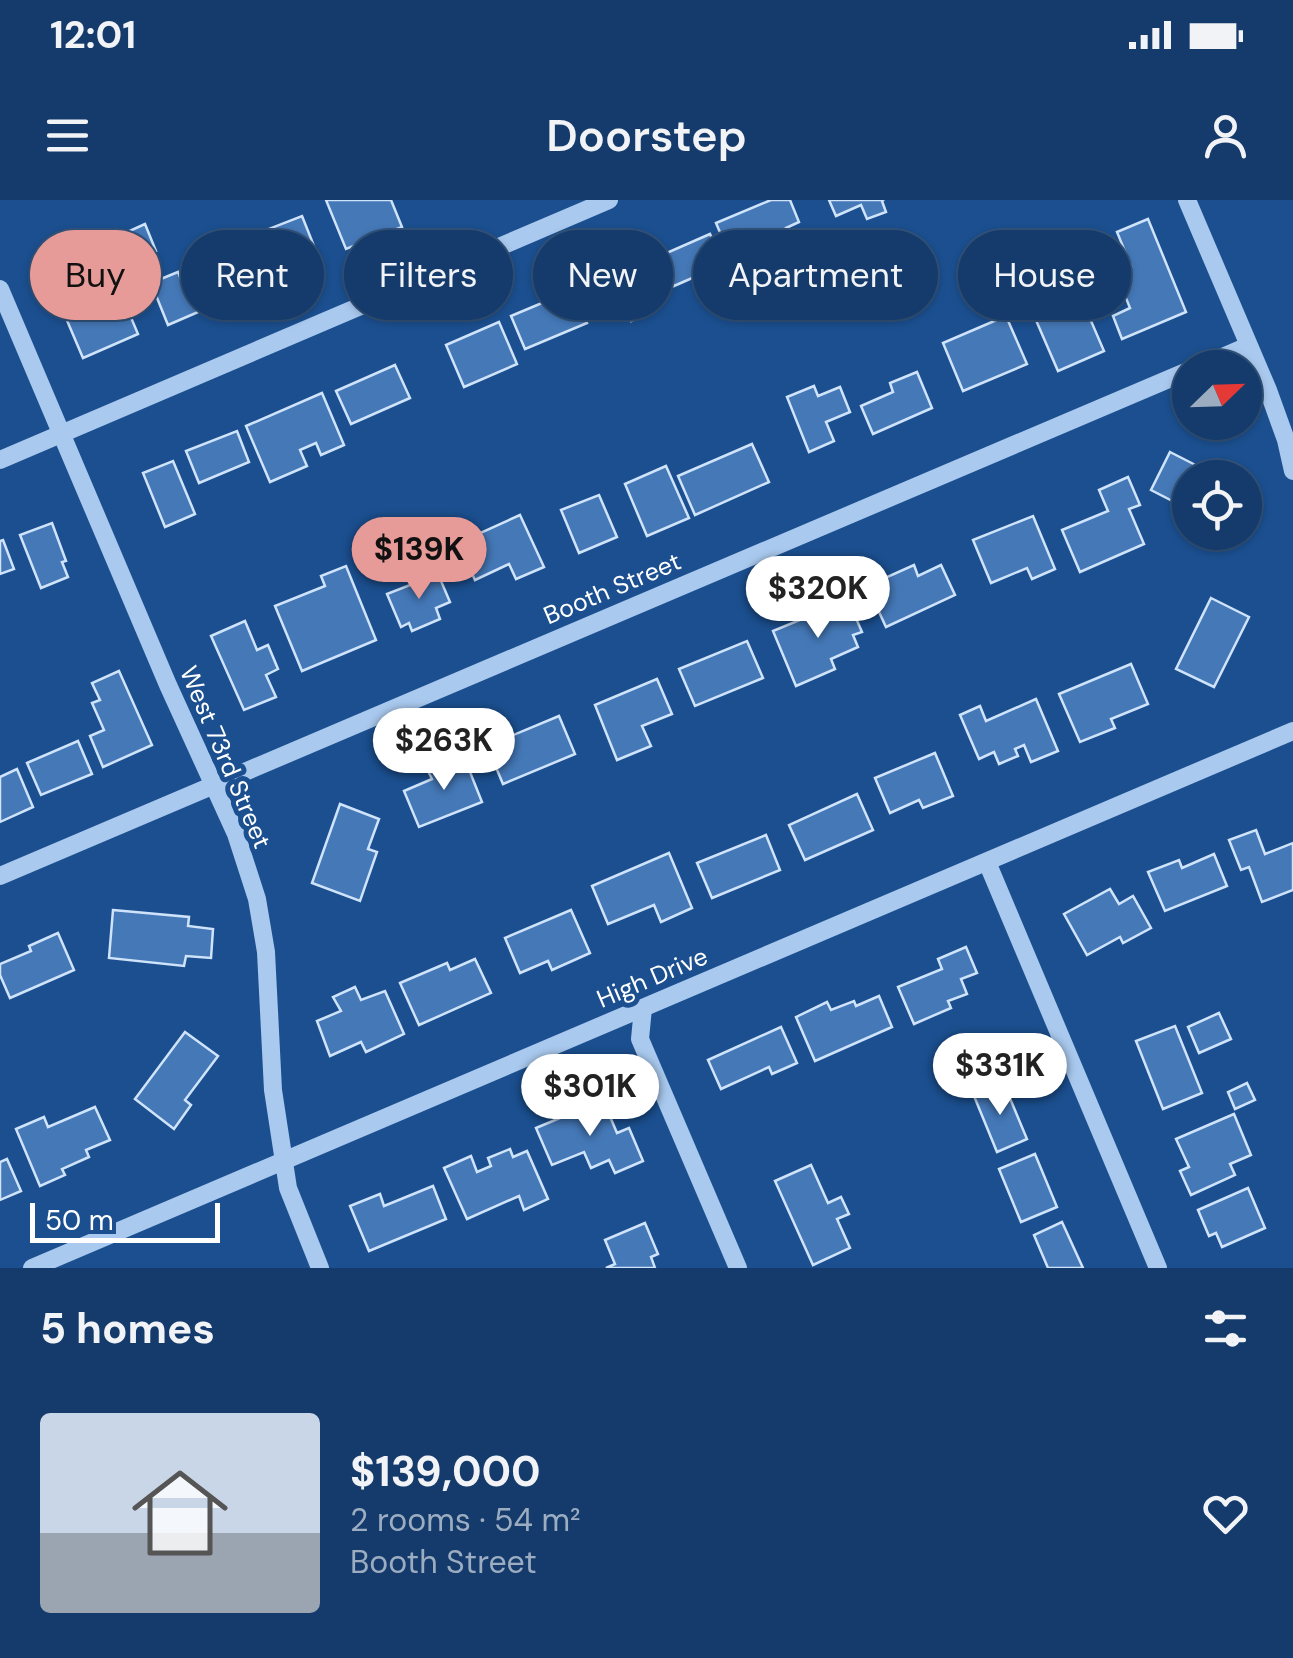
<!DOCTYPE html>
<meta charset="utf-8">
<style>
:root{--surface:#143b6b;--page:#1d4271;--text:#f1f3f6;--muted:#9dadc1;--line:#33557e;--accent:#e69b98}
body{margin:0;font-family:"DM Sans",sans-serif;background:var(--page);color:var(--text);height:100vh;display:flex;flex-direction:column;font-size:38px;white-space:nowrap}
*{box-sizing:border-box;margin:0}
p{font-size:32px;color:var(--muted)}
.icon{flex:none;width:55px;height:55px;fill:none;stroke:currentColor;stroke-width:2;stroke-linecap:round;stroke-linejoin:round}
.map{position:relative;height:1068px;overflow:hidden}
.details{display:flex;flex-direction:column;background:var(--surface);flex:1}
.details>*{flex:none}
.hud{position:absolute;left:30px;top:30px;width:1235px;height:90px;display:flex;gap:20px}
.needle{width:65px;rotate:67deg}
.controls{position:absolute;left:1172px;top:150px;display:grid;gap:20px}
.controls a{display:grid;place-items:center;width:90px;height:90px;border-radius:50%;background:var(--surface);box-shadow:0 2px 8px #0004,0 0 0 2px var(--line);font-size:50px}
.scale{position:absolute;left:30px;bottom:25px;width:190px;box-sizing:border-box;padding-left:10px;border:5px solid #fff;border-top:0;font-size:28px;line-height:35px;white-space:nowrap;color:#fff;-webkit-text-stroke:8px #1b4f8f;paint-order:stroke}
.price{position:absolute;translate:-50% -85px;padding:0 22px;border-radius:35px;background:#fff;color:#222;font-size:32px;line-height:65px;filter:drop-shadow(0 2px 5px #0008)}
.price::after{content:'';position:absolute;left:50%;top:60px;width:30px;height:22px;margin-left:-15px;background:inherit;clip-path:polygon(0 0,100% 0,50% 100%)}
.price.current{background:var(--accent);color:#111}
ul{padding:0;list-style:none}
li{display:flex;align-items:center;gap:30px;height:250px;padding:0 40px}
li span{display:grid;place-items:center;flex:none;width:280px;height:200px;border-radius:10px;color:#555}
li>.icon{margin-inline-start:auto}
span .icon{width:120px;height:120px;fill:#fffc;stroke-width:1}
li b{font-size:42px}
h2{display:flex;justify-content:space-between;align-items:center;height:120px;padding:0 40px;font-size:42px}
.chip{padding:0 35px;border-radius:45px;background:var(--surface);box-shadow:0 2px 8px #0004,0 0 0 2px var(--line);font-size:35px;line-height:90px}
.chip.current{background:var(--accent);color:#111}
.status{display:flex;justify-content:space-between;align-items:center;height:70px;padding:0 50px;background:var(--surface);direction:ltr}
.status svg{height:28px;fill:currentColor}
header{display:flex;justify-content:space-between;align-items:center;height:130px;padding:0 40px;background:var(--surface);font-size:45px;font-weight:600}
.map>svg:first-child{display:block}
.building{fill:#4478b7;stroke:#cfe3fa;stroke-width:2.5}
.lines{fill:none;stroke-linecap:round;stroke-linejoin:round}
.minor{stroke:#a9c9ee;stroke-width:18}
.labels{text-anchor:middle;stroke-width:10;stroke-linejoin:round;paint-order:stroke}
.street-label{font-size:25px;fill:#fff;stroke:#1b4f8f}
</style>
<div class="status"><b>12:01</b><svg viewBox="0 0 49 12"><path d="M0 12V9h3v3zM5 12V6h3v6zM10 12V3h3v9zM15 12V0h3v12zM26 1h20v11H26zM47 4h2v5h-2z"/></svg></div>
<header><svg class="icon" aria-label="menu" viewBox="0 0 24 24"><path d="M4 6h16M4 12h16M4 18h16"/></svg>Doorstep<svg class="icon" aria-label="person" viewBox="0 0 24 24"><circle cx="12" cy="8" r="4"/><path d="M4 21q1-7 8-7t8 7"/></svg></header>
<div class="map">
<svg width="1293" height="1068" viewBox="0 0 1293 1068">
<rect width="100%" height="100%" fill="#1b4f8f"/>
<g class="building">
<polygon points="326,0 391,0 402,27 346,49"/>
<polygon points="771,0 790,0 799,22 786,28 800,63 766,78 769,84 746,94 716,23"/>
<polygon points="829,0 884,0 882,1 886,12 867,19 861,5 836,16"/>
<polygon points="302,16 320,61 281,77 279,71 248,83 233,43"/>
<polygon points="1148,19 1186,112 1122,139 1113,116 1130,108 1116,73 1131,66 1117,32"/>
<polygon points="145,24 156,51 128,63 116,37"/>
<polygon points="710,34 724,64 674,86 660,56"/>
<polygon points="92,43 99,60 109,56 122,88 109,93 115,105 124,101 138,134 83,158 43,64"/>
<polygon points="826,52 840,84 813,95 800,63"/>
<polygon points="646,59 658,88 647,93 655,111 631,121 624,105 603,115 590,84"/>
<polygon points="1088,66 1102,100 1085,107 1104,151 1058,171 1032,111 1067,96 1059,78"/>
<polygon points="178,72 182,82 199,75 212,106 168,125 151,83"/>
<polygon points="573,90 587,123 525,149 511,116"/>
<polygon points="1006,116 1027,164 963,191 943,143"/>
<polygon points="499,122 517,164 464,187 446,145"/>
<polygon points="395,165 410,198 351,224 336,191"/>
<polygon points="917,172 932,208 873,234 861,206 893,192 890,183"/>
<polygon points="814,186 818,196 840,187 850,212 826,222 834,241 809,252 787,197"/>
<polygon points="322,193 344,245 321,255 316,243 300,250 307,266 270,282 246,226"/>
<polygon points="237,231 249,262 199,283 186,251"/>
<polygon points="752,244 769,282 695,315 678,276"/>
<polygon points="1170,252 1221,278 1190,278 1190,310 1151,290"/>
<polygon points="173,261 195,314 165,327 143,273"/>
<polygon points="666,266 689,318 647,336 625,284"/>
<polygon points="1128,277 1140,305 1129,309 1144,344 1080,372 1062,330 1108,311 1099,290"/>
<polygon points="599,295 617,337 579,353 561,310"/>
<polygon points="520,315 544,367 516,379 509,364 475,380 458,343"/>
<polygon points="1033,316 1055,369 1032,379 1027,368 991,383 973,340"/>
<polygon points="52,323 66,361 62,362 68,377 41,388 20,335"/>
<polygon points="3,340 14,369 0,374 0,341"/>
<polygon points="914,365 918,376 941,365 955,395 886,427 867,386"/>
<polygon points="346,366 376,440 302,471 275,406 325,386 321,376"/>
<polygon points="438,374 450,402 436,408 440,419 412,431 409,423 401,427 387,394"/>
<polygon points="1211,398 1249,417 1214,487 1176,469"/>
<polygon points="848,400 862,432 853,435 858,447 831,459 835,469 796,486 773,431"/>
<polygon points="245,421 257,450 268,445 278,469 266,475 276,497 244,510 211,436"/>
<polygon points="747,441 763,478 695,506 679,469"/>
<polygon points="1131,464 1148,504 1111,519 1115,528 1080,542 1059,494"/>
<polygon points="119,471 152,545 103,567 90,536 104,530 92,503 100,500 92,483"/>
<polygon points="657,479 672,514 642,526 651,546 617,560 595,505"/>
<polygon points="1036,499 1058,551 1031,562 1024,545 1015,549 1018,556 999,564 994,552 979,559 960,515 980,506 986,521"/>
<polygon points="559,516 575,554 503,584 487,546"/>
<polygon points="78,541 92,574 41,595 27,563"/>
<polygon points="935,553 953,596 923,608 919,600 890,613 875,578"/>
<polygon points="464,557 482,602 419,627 404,591 432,579 428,571"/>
<polygon points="17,569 33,607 0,622 0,577"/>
<polygon points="857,594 873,630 805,660 789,625"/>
<polygon points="340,604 379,619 368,649 377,652 360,701 312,683"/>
<polygon points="1256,630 1265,654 1293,643 1293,690 1262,702 1249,667 1241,670 1229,640"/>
<polygon points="766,635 780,670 712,698 697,663"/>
<polygon points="669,653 692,708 661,722 654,705 608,724 592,686"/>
<polygon points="1214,654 1227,686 1165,711 1148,672 1179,660 1182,668"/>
<polygon points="1110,689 1119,704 1133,696 1151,728 1123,743 1120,737 1087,755 1064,714"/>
<polygon points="113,710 189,717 188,726 213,729 211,758 186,756 184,766 109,758"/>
<polygon points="571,710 590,753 552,770 548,761 520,773 505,738"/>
<polygon points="58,733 74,770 10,798 0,775 0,764 31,751 29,746"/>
<polygon points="966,747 977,773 961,779 967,794 948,801 951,808 914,824 898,787 942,769 938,759"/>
<polygon points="475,759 491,793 419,825 400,783 447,763 450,770"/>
<polygon points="355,787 361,800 385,791 404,834 366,852 361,842 330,856 317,821 341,811 333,797"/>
<polygon points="879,796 892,827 815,861 796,817 827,802 831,810 854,801 856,806"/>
<polygon points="1219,813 1231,839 1199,853 1188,827"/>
<polygon points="1175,826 1202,893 1163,909 1136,841"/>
<polygon points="781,827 797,863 772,874 769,867 721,889 708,860"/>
<polygon points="185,832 218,856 185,900 191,905 174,929 135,899"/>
<polygon points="1247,883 1255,900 1235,909 1228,892"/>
<polygon points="1004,884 1027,939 997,952 974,896"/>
<polygon points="603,900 617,933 629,928 643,961 615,973 609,960 591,968 584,952 552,965 536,928"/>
<polygon points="95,907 110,940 86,950 89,957 62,969 65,975 40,986 16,929 44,917 48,927"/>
<polygon points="1234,914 1251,955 1230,964 1235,975 1191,995 1180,971 1189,967 1176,939"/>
<polygon points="510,949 513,957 527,951 548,999 524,1010 519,996 467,1019 444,968 471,956 477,972 491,966 488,958"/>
<polygon points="1035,954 1057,1007 1021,1022 999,969"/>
<polygon points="7,959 21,991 0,1000 0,962"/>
<polygon points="811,965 828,1003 841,997 849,1014 837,1019 850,1048 813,1065 775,981"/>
<polygon points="433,986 446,1019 369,1051 350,1006 380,994 384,1006"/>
<polygon points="1248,988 1265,1028 1222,1047 1216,1033 1209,1036 1198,1010"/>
<polygon points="1062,1022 1083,1068 1048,1068 1034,1035"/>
<polygon points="645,1023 658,1054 651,1057 655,1068 606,1068 615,1064 605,1040"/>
</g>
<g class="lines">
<g class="minor">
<polyline points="1187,0 1268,190 1286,240 1293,271"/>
<polyline points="0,89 168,485 236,634 257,699 266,752 273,890 288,988 320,1068"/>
<polyline points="1197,168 1248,146"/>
<polyline points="0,260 609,0"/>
<polyline points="987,662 1158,1068"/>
<polyline points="0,676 1190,170"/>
<polyline points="643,808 640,839 738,1068"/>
<polyline points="32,1068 1293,531"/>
</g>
</g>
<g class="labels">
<g class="street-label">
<text transform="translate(612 388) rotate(-23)" y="9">Booth Street</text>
<text transform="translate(226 557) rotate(67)" y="9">West 73rd Street</text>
<text transform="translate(652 777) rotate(-23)" y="9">High Drive</text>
</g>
</g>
</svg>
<div class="controls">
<a><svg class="needle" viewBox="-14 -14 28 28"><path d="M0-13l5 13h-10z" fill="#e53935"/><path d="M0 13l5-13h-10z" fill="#9dadc1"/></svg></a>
<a><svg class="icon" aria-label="locate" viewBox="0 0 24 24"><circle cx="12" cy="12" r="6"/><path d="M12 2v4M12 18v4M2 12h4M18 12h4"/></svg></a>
</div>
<div class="scale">50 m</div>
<b class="price current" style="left:419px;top:402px">$139K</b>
<b class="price" style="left:818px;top:441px">$320K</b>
<b class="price" style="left:444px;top:593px">$263K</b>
<b class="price" style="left:1000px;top:918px">$331K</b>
<b class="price" style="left:590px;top:939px">$301K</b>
<div class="hud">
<a class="chip current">Buy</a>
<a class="chip">Rent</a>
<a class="chip">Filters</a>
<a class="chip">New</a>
<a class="chip">Apartment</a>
<a class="chip">House</a>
</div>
</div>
<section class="details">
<h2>5 homes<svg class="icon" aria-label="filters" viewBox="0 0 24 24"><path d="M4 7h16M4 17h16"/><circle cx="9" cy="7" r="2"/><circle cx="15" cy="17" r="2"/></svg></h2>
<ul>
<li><span style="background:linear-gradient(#c9d6e8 60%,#9aa5b1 0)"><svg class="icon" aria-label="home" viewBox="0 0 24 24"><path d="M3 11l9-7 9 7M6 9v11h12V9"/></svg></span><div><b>$139,000</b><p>2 rooms · 54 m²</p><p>Booth Street</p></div><svg class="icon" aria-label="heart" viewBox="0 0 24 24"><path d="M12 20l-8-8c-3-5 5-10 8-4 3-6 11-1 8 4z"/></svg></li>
</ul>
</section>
